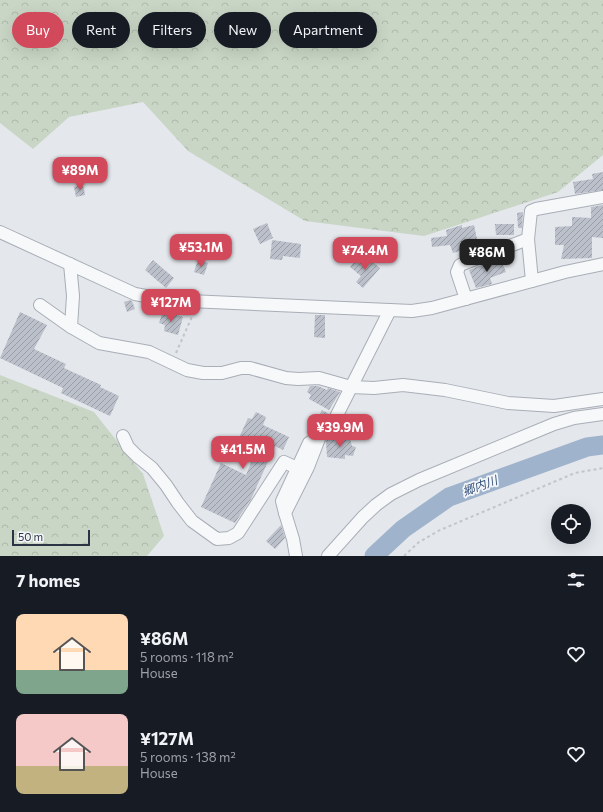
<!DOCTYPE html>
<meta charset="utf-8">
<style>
:root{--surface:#171b24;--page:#242831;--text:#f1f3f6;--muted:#9ea1a6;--accent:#d1495b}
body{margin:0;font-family:Commissioner,"Noto Sans JP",sans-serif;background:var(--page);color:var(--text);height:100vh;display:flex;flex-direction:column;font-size:15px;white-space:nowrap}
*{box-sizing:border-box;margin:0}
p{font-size:13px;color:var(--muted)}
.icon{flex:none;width:22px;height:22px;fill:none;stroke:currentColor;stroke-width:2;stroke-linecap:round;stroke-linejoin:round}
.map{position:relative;height:556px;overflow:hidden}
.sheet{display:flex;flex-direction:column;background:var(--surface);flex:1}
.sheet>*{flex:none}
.hud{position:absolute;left:12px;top:12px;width:400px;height:36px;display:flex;gap:8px}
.buttons{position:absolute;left:551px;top:504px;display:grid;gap:8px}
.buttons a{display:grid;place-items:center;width:40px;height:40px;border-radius:50%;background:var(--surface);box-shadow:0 4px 16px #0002;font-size:20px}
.scale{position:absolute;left:12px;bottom:10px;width:78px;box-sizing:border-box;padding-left:4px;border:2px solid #2b3445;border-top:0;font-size:11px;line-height:14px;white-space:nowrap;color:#2b3445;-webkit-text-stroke:3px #f4f6f9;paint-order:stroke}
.price{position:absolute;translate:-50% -34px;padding:0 9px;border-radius:8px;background:var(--accent);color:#fff;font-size:13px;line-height:26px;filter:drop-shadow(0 1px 2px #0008)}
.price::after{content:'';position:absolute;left:50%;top:24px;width:12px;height:9px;margin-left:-6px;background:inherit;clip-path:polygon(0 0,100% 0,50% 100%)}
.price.on{background:#222;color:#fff}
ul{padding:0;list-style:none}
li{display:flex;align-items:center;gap:12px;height:100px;padding:0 16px}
li span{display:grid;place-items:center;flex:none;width:112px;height:80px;border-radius:8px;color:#555}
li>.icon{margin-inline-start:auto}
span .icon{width:48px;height:48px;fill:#fffc;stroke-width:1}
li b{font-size:17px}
h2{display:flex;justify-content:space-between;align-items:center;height:48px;padding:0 16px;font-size:17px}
.pill{padding:0 14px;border-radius:18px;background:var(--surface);box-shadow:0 4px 16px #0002;font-size:14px;line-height:36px}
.pill.on{background:var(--accent);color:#fff}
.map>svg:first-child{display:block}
.forest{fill:url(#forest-crowns)}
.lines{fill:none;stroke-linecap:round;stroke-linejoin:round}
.river{stroke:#9fb4cc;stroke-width:19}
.building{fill:url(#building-hatch)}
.street-casing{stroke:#a9aeb7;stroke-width:14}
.path{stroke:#c2c5cb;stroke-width:2;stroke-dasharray:3 3;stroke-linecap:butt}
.street{stroke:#f7f8fa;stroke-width:12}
.labels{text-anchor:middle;stroke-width:3.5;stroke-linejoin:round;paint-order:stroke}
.water-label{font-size:12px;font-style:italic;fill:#34527a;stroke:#f4f6f9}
</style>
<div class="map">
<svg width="603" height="556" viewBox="0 0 603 556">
<defs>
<pattern id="forest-crowns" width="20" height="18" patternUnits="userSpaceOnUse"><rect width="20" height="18" fill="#c9d6c5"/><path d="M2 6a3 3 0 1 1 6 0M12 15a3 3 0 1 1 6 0" fill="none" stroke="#adb8ab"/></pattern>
<pattern id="building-hatch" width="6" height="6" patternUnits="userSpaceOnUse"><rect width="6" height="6" fill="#bbc0ca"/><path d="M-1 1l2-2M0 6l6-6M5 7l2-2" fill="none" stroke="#989da6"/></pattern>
</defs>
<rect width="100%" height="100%" fill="#e4e7ec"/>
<g class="forest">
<polygon points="0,0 603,0 603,155 558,192 424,236 305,221 188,151 143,102 69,117 33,149 0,123"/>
<polygon points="0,375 94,412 143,474 164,536 147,556 0,556"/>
</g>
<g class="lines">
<polyline class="river" points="374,556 403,529 449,497 587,447 603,445"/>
</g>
<g class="building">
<polygon points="603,172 603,190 575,194 573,182 593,179 592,174"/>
<polygon points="83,185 85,195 76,197 74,187"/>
<polygon points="603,205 603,238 592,237 592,258 561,259 564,245 555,245 555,227 572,226 572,217 591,218 591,207"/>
<polygon points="523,212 522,228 518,228 517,213"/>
<polygon points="267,223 273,238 260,244 253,229"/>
<polygon points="495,224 514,224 514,235 496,235"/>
<polygon points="462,225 462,228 474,225 477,239 467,242 469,248 453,253 450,245 432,247 431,238 447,236 446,230"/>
<polygon points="272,240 301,244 300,258 283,256 282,260 270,259"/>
<polygon points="358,257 367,264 370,260 380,268 363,288 356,282 361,276 350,267"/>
<polygon points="500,258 506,272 490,278 492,284 476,288 469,270"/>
<polygon points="153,260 174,278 166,288 145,270"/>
<polygon points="198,260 208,263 204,275 194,272"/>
<polygon points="130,300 132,301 135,309 127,312 124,302"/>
<polygon points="163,311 183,317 178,335 164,331 165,325 159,323"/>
<polygon points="20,312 47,325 34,349 66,364 64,368 101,385 100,387 119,396 110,416 61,393 63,388 0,358"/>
<polygon points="315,315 325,315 325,338 314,337"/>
<polygon points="310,386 318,386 327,390 328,388 340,392 329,410 309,399 311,395 307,392"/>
<polygon points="322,410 329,414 321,424 316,421"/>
<polygon points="256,412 266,417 263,425 289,437 283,450 275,446 251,499 235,523 201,507 221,463 246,475 252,460 233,451 248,418 252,419"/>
<polygon points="327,439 350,439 352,446 356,447 353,456 345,455 345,459 327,457 326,442"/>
<polygon points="281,525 285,538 275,549 266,541"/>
</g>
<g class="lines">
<g class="street-casing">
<g id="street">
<polyline points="0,232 135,294 167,300 412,311 432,308 565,272 603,264"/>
<polyline points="528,239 532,281"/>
<polyline points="70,264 73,296 71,327"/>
<polyline points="466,299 457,272 460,265 528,239 531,211 536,209 603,197"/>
<polyline points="40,305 71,327 99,343 149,352 187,370 203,373 222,373 241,368 250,368 286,378 298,379 319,378 351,387 374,388 403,385 445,390 508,403 554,406 603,399"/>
<polyline points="123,436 128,447 137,456 152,468 166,485 178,503 192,521 217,539 229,538 238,533 284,462 297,468"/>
<polyline points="285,513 282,501 309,443 320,436"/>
<polyline points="296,556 293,539 285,513 308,467 320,436 334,421 390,310"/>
<polyline points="328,556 363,517 376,505 391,494 419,480 554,424 574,418 603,414"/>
</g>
</g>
<g class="path">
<polyline points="176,353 194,312"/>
<polyline points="404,556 419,542 440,530 575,473 603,468"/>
</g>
<use href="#street" class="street"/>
</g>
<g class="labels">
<g class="water-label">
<text transform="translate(480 486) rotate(-20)" y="4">郷内川</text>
</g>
</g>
</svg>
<div class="buttons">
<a><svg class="icon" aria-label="locate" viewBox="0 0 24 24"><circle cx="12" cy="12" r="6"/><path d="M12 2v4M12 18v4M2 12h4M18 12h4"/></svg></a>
</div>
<div class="scale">50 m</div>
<b class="price" style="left:80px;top:191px">¥89M</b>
<b class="price" style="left:201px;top:268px">¥53.1M</b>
<b class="price" style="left:365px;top:271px">¥74.4M</b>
<b class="price on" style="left:487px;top:273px">¥86M</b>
<b class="price" style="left:171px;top:323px">¥127M</b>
<b class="price" style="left:340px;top:448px">¥39.9M</b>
<b class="price" style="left:243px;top:470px">¥41.5M</b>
<div class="hud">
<a class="pill on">Buy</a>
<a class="pill">Rent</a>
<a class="pill">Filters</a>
<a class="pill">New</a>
<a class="pill">Apartment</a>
</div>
</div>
<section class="sheet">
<h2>7 homes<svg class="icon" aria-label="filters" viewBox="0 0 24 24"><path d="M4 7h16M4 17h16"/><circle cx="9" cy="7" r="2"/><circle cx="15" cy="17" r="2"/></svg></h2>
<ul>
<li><span style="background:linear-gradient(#ffd9b3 70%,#7fa58c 0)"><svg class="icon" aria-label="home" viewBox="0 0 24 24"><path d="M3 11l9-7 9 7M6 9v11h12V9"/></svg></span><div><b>¥86M</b><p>5 rooms · 118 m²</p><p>House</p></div><svg class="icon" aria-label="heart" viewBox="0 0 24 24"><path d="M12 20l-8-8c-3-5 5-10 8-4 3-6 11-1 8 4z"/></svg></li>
<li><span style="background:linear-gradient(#f6c9c9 65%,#c2b280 0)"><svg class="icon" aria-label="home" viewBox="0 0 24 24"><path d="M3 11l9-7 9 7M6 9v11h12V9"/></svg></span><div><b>¥127M</b><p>5 rooms · 138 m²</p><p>House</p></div><svg class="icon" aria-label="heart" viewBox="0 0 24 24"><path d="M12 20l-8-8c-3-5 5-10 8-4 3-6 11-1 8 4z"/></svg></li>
</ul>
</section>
